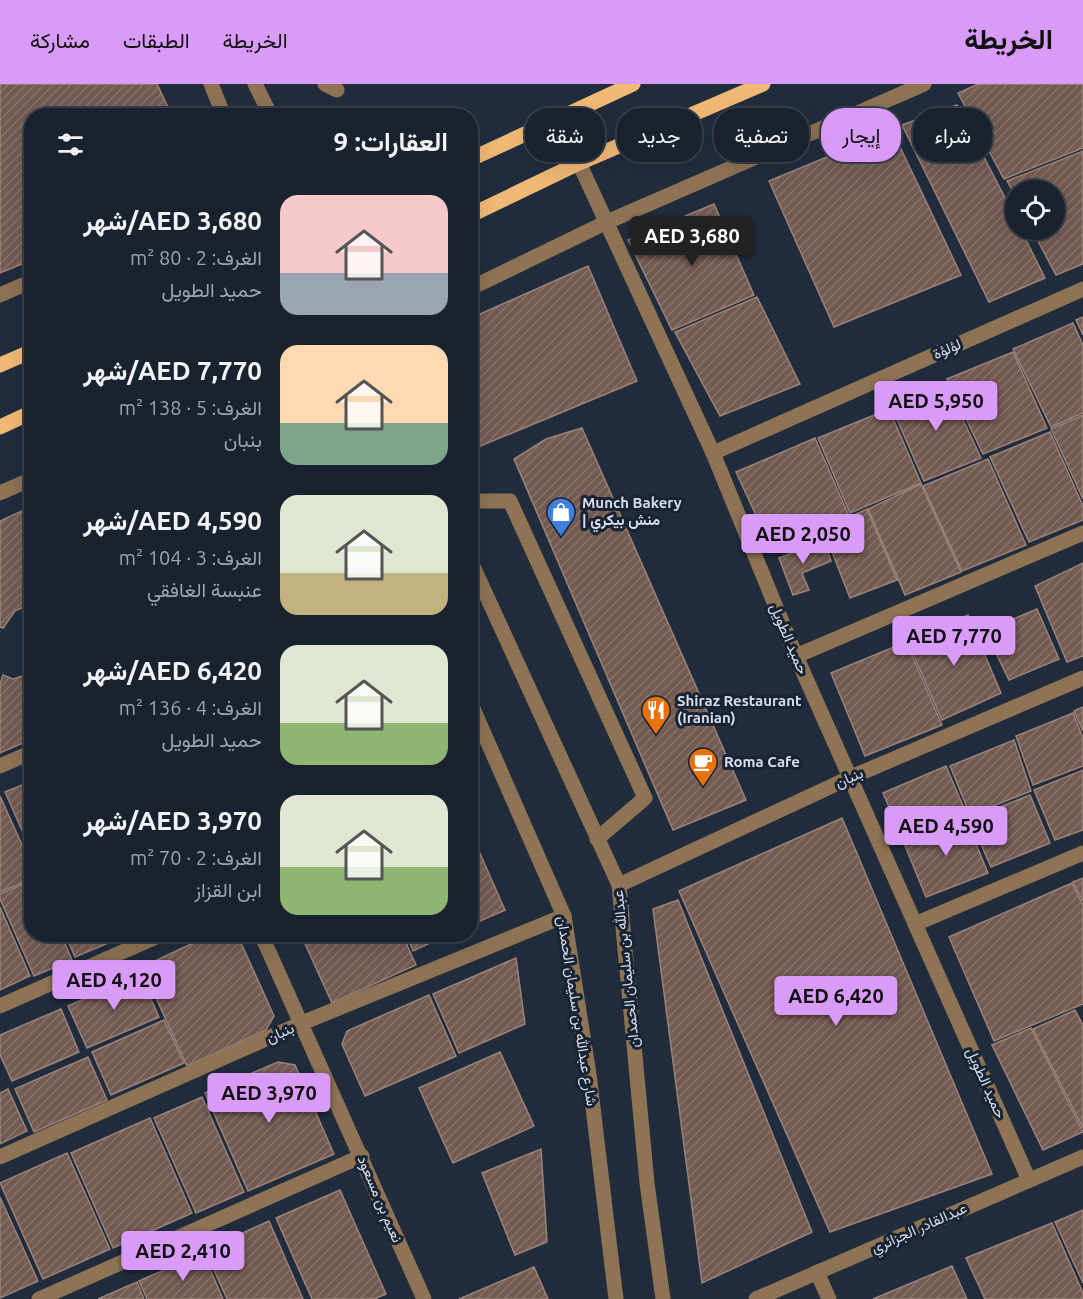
<!DOCTYPE html>
<html lang="ar">
<meta charset="utf-8">
<style>
:root{--surface:#19222e;--page:#222a36;--text:#f1f3f6;--muted:#9fa4aa;--line:#373f4a;--accent:#d89bf8}
body{margin:0;font-family:Ubuntu,Vazirmatn,sans-serif;background:var(--page);color:var(--text);direction:rtl;height:100vh;display:flex;flex-direction:column;font-size:22px;white-space:nowrap}
*{box-sizing:border-box;margin:0}
p{font-size:20px;color:var(--muted)}
.icon{flex:none;width:33px;height:33px;fill:none;stroke:currentColor;stroke-width:2;stroke-linecap:round;stroke-linejoin:round}
.map{position:relative;flex:1;overflow:hidden;direction:ltr}
.sheet{position:absolute;left:24px;top:24px;width:454px;height:834px;display:flex;flex-direction:column;background:var(--surface);border-radius:24px;box-shadow:0 6px 24px #0002,0 0 0 2px var(--line);direction:rtl}
.sheet>*{flex:none}
.banner{position:absolute;left:496px;top:24px;width:496px;height:54px;direction:rtl;display:flex;gap:12px}
.fabs{position:absolute;left:1005px;top:96px;display:grid;gap:12px}
.fabs a{display:grid;place-items:center;width:60px;height:60px;border-radius:50%;background:var(--surface);box-shadow:0 6px 24px #0002,0 0 0 2px var(--line);font-size:30px}
.price{position:absolute;translate:-50% -51px;padding:0 14px;border-radius:6px;background:var(--accent);color:#111;font-size:20px;line-height:39px;filter:drop-shadow(0 2px 3px #0008)}
.price::after{content:'';position:absolute;left:50%;top:36px;width:18px;height:14px;margin-left:-9px;background:inherit;clip-path:polygon(0 0,100% 0,50% 100%)}
.price.current{background:#222;color:#fff}
ul{padding:0;list-style:none}
li{display:flex;align-items:center;gap:18px;height:150px;padding:0 30px}
li span{display:grid;place-items:center;flex:none;width:168px;height:120px;border-radius:18px;color:#555}
li>.icon{margin-inline-start:auto}
span .icon{width:72px;height:72px;fill:#fffc;stroke-width:1}
li b{font-size:26px}
h2{display:flex;justify-content:space-between;align-items:center;height:72px;padding:0 30px;font-size:26px}
.chip{padding:0 21px;border-radius:24px;background:var(--surface);box-shadow:0 6px 24px #0002,0 0 0 2px var(--line);font-size:21px;line-height:54px}
.chip.current{background:var(--accent);color:#111}
header{display:flex;align-items:center;gap:36px;box-sizing:border-box;height:84px;padding:0 30px;background:var(--accent);color:#111}
header strong{font-size:28px}
nav{display:flex;gap:33px;margin-inline-start:auto;font-size:21px}
.map>svg:first-child{display:block}
.building{fill:url(#building-hatch);stroke:#9c8379;stroke-width:1.5}
.lines{fill:none;stroke-linecap:round;stroke-linejoin:round}
.minor{stroke:#8e7354;stroke-width:15}
.major{stroke:#f1b976;stroke-width:15}
.labels{text-anchor:middle;stroke-width:6;stroke-linejoin:round;paint-order:stroke}
.street-label{font-size:15px;fill:#d7dee9;stroke:#182333}
.poi-label{font-size:15px;font-weight:bold;fill:#d7dee9;stroke:#182333;text-anchor:start}
</style>
<header>
<strong>الخريطة</strong>
<nav><a>الخريطة</a><a>الطبقات</a><a>مشاركة</a></nav>
</header>
<div class="map">
<svg width="1083" height="1215" viewBox="0 0 1083 1215">
<defs>
<pattern id="building-hatch" width="6" height="6" patternUnits="userSpaceOnUse" patternTransform="scale(1.5)"><rect width="6" height="6" fill="#735b52"/><path d="M-1 1l2-2M0 6l6-6M5 7l2-2" fill="none" stroke="#86726b"/></pattern>
</defs>
<rect width="100%" height="100%" fill="#212d3d"/>
<g class="building">
<polygon points="0,0 157,0 172,32 32,32 32,176 0,189"/>
<polygon points="978,0 1083,0 1083,64 1004,95 958,9"/>
<polygon points="957,21 1016,135 1016,146 1021,146 1045,194 989,218 902,41"/>
<polygon points="892,46 961,191 834,243 769,97"/>
<polygon points="1083,67 1083,180 1056,191 1032,146 1054,146 1054,106 1016,106 1016,113 1007,97"/>
<polygon points="714,120 754,211 672,246 628,156"/>
<polygon points="588,182 637,297 471,366 471,234"/>
<polygon points="757,213 800,300 720,332 675,248"/>
<polygon points="1083,233 1083,251 1076,236"/>
<polygon points="1073,239 1083,261 1083,329 1051,343 1013,265"/>
<polygon points="1013,268 1047,344 983,370 947,295"/>
<polygon points="946,299 981,374 924,397 891,322"/>
<polygon points="889,325 921,399 850,429 818,354"/>
<polygon points="1083,331 1083,415 1051,345"/>
<polygon points="582,344 746,716 673,746 514,375 546,355"/>
<polygon points="1050,348 1083,422 1083,436 1029,458 990,373"/>
<polygon points="815,354 849,432 772,466 736,388"/>
<polygon points="988,375 1026,461 962,487 923,402"/>
<polygon points="921,400 961,488 905,511 868,425"/>
<polygon points="867,425 897,496 850,514 823,445"/>
<polygon points="24,426 32,443 32,519 15,527 3,544 0,543 0,437"/>
<polygon points="824,457 831,477 802,489 809,506 793,511 779,474"/>
<polygon points="1083,479 1083,572 1067,578 1035,502"/>
<polygon points="1037,525 1059,575 1009,596 985,547"/>
<polygon points="968,531 1001,609 942,636 907,556"/>
<polygon points="906,558 942,641 865,672 831,589"/>
<polygon points="32,583 32,655 0,669 0,600 3,591 13,595 26,591"/>
<polygon points="1083,623 1083,647 1074,627"/>
<polygon points="1073,629 1083,654 1083,682 1033,701 1016,652"/>
<polygon points="1014,656 1031,707 970,731 950,682"/>
<polygon points="946,682 966,729 902,754 883,709"/>
<polygon points="1083,686 1083,746 1055,756 1034,706"/>
<polygon points="32,697 32,769 5,708"/>
<polygon points="1030,711 1050,759 991,783 970,735"/>
<polygon points="0,712 32,783 32,795 0,808"/>
<polygon points="965,733 988,789 926,813 903,757"/>
<polygon points="842,734 992,1090 830,1148 679,807"/>
<polygon points="471,749 505,826 471,841"/>
<polygon points="1083,794 1083,817 1073,798"/>
<polygon points="32,796 32,850 61,850 72,876 34,892 0,815 0,810"/>
<polygon points="1072,799 1083,821 1083,920 994,957 949,853"/>
<polygon points="678,816 812,1148 702,1199 653,825"/>
<polygon points="0,823 30,892 0,906"/>
<polygon points="65,850 110,850 113,857 75,873"/>
<polygon points="212,850 237,850 274,932 266,946 187,982 142,883"/>
<polygon points="308,850 402,850 416,881 332,919 302,853"/>
<polygon points="406,850 449,850 413,867"/>
<polygon points="516,874 525,940 459,969 433,910"/>
<polygon points="140,890 159,933 87,964 68,922"/>
<polygon points="429,911 456,972 365,1012 342,960 347,947"/>
<polygon points="61,925 79,968 12,997 0,971 0,951"/>
<polygon points="1075,926 1083,941 1083,1044 1033,945"/>
<polygon points="164,936 184,979 111,1011 92,968"/>
<polygon points="1031,944 1083,1048 1043,1066 992,961"/>
<polygon points="500,968 534,1042 453,1079 419,1004"/>
<polygon points="88,973 107,1016 34,1048 15,1005"/>
<polygon points="278,978 295,981 334,1070 248,1107 205,1009"/>
<polygon points="8,1005 27,1047 0,1060 0,1009"/>
<polygon points="202,1013 244,1108 196,1129 154,1034"/>
<polygon points="150,1034 192,1129 113,1164 71,1069"/>
<polygon points="541,1065 547,1158 515,1171 482,1089"/>
<polygon points="67,1069 110,1165 43,1195 0,1099"/>
<polygon points="340,1106 386,1210 374,1215 312,1215 276,1134"/>
<polygon points="0,1113 38,1197 0,1214"/>
<polygon points="1083,1126 1083,1199 1055,1138"/>
<polygon points="269,1137 303,1215 227,1215 205,1166"/>
<polygon points="1052,1139 1083,1209 1083,1215 985,1215 966,1174"/>
<polygon points="203,1169 223,1215 147,1215 139,1197"/>
<polygon points="952,1182 967,1215 873,1215"/>
<polygon points="534,1183 548,1215 459,1215"/>
<polygon points="137,1198 144,1215 98,1215"/>
</g>
<g class="lines">
<g class="minor">
<polyline points="211,0 224,32"/>
<polyline points="255,0 271,32"/>
<polyline points="325,0 337,6"/>
<polyline points="579,79 713,369 796,572 1029,1096"/>
<polyline points="471,204 607,138 924,0"/>
<polyline points="0,211 32,197"/>
<polyline points="713,369 1083,205"/>
<polyline points="0,409 32,395"/>
<polyline points="471,417 510,417 645,714 597,755"/>
<polyline points="471,478 619,801 647,1099 663,1215"/>
<polyline points="796,572 1083,449"/>
<polyline points="471,620 564,832 589,990 616,1215"/>
<polyline points="0,682 32,668"/>
<polyline points="619,801 849,694 1083,594"/>
<polyline points="915,840 1083,769"/>
<polyline points="261,850 424,1215"/>
<polyline points="0,922 163,850"/>
<polyline points="0,1073 302,939 564,832"/>
<polyline points="817,1188 829,1215"/>
<polyline points="39,1215 362,1072"/>
<polyline points="756,1215 1083,1073"/>
</g>
<g class="major">
<polyline points="471,75 633,0"/>
<polyline points="471,131 579,79 763,0"/>
<polyline points="0,281 32,267"/>
<polyline points="0,343 32,328"/>
</g>
</g>
<defs>
<g id="shop-pin" transform="scale(1.5)"><path d="M0 17L-7.5 6A9.5 9.5 0 1 1 7.5 6Z" fill="#3f7fe0" stroke="#182333"/><path d="M-5-2.5h2.3a2.7 3.5 0 0 1 5.4 0H5L5.5 6h-11ZM-1.5-2.5h3a1.5 2.3 0 0 0-3 0Z" fill="#fff"/></g>
<g id="restaurant-pin" transform="scale(1.5)"><path d="M0 17L-7.5 6A9.5 9.5 0 1 1 7.5 6Z" fill="#e8710a" stroke="#182333"/><path d="M-5-6h1v4h1v-4h1v4h1v-4h1v5L-1.5 .5V6h-2V.5L-5-1ZM5-6V6H3V1.5H1.5Q1.5-4 5-6Z" fill="#fff"/></g>
<g id="cafe-pin" transform="scale(1.5)"><path d="M0 17L-7.5 6A9.5 9.5 0 1 1 7.5 6Z" fill="#e8710a" stroke="#182333"/><path d="M-5.5-4.5H6V0H3Q3 3.5 0 3.5H-2.5Q-5.5 3.5-5.5 0ZM3-3.2v2h1.7v-2ZM-6 4.5H4V6H-6Z" fill="#fff"/></g>
</defs>
<g fill-rule="evenodd">
<use href="#shop-pin" x="561" y="428"/>
<use href="#restaurant-pin" x="656" y="626"/>
<use href="#cafe-pin" x="703" y="678"/>
</g>
<g class="labels">
<g class="street-label">
<text transform="translate(947 265) rotate(-24)" y="5">لؤلؤة</text>
<text transform="translate(789 555) rotate(67)" y="5">حميد الطويل</text>
<text transform="translate(849 694) rotate(-24)" y="5">بنبان</text>
<text transform="translate(626 885) rotate(-96)" y="5">عبدالله بن سليمان الحمدان</text>
<text transform="translate(577 927) rotate(81)" y="5">شارع عبدالله بن سليمان الحمدان</text>
<text transform="translate(280 949) rotate(-24)" y="5">بنبان</text>
<text transform="translate(986 999) rotate(66)" y="5">حميد الطويل</text>
<text transform="translate(380 1115) rotate(67)" y="5">نعيم بن مسعود</text>
<text transform="translate(919 1144) rotate(-24)" y="5">عبدالقادر الجزائري</text>
</g>
<g class="poi-label">
<text x="582" y="424">Munch Bakery<tspan x="582" dy="17">| منش بيكري</tspan></text>
<text x="677" y="622">Shiraz Restaurant<tspan x="677" dy="17">(Iranian)</tspan></text>
<text x="724" y="683">Roma Cafe</text>
</g>
</g>
</svg>
<div class="fabs">
<a><svg class="icon" aria-label="locate" viewBox="0 0 24 24"><circle cx="12" cy="12" r="6"/><path d="M12 2v4M12 18v4M2 12h4M18 12h4"/></svg></a>
</div>
<b class="price current" style="left:692px;top:183px">AED 3,680</b>
<b class="price" style="left:936px;top:348px">AED 5,950</b>
<b class="price" style="left:803px;top:481px">AED 2,050</b>
<b class="price" style="left:954px;top:583px">AED 7,770</b>
<b class="price" style="left:946px;top:773px">AED 4,590</b>
<b class="price" style="left:114px;top:927px">AED 4,120</b>
<b class="price" style="left:836px;top:943px">AED 6,420</b>
<b class="price" style="left:269px;top:1040px">AED 3,970</b>
<b class="price" style="left:183px;top:1198px">AED 2,410</b>
<div class="banner">
<a class="chip">شراء</a>
<a class="chip current">إيجار</a>
<a class="chip">تصفية</a>
<a class="chip">جديد</a>
<a class="chip">شقة</a>
</div>
<section class="sheet">
<h2>العقارات: 9<svg class="icon" aria-label="filters" viewBox="0 0 24 24"><path d="M4 7h16M4 17h16"/><circle cx="9" cy="7" r="2"/><circle cx="15" cy="17" r="2"/></svg></h2>
<ul>
<li><span style="background:linear-gradient(#f6c9c9 65%,#9aa5b1 0)"><svg class="icon" aria-label="home" viewBox="0 0 24 24"><path d="M3 11l9-7 9 7M6 9v11h12V9"/></svg></span><div><b>AED 3,680/شهر</b><p>الغرف: 2 · 80 m²</p><p>حميد الطويل</p></div></li>
<li><span style="background:linear-gradient(#ffd9b3 65%,#7fa58c 0)"><svg class="icon" aria-label="home" viewBox="0 0 24 24"><path d="M3 11l9-7 9 7M6 9v11h12V9"/></svg></span><div><b>AED 7,770/شهر</b><p>الغرف: 5 · 138 m²</p><p>بنبان</p></div></li>
<li><span style="background:linear-gradient(#dfe7d0 65%,#c2b280 0)"><svg class="icon" aria-label="home" viewBox="0 0 24 24"><path d="M3 11l9-7 9 7M6 9v11h12V9"/></svg></span><div><b>AED 4,590/شهر</b><p>الغرف: 3 · 104 m²</p><p>عنبسة الغافقي</p></div></li>
<li><span style="background:linear-gradient(#dfe7d0 65%,#8fb573 0)"><svg class="icon" aria-label="home" viewBox="0 0 24 24"><path d="M3 11l9-7 9 7M6 9v11h12V9"/></svg></span><div><b>AED 6,420/شهر</b><p>الغرف: 4 · 136 m²</p><p>حميد الطويل</p></div></li>
<li><span style="background:linear-gradient(#dfe7d0 60%,#8fb573 0)"><svg class="icon" aria-label="home" viewBox="0 0 24 24"><path d="M3 11l9-7 9 7M6 9v11h12V9"/></svg></span><div><b>AED 3,970/شهر</b><p>الغرف: 2 · 70 m²</p><p>ابن القزاز</p></div></li>
</ul>
</section>
</div>
